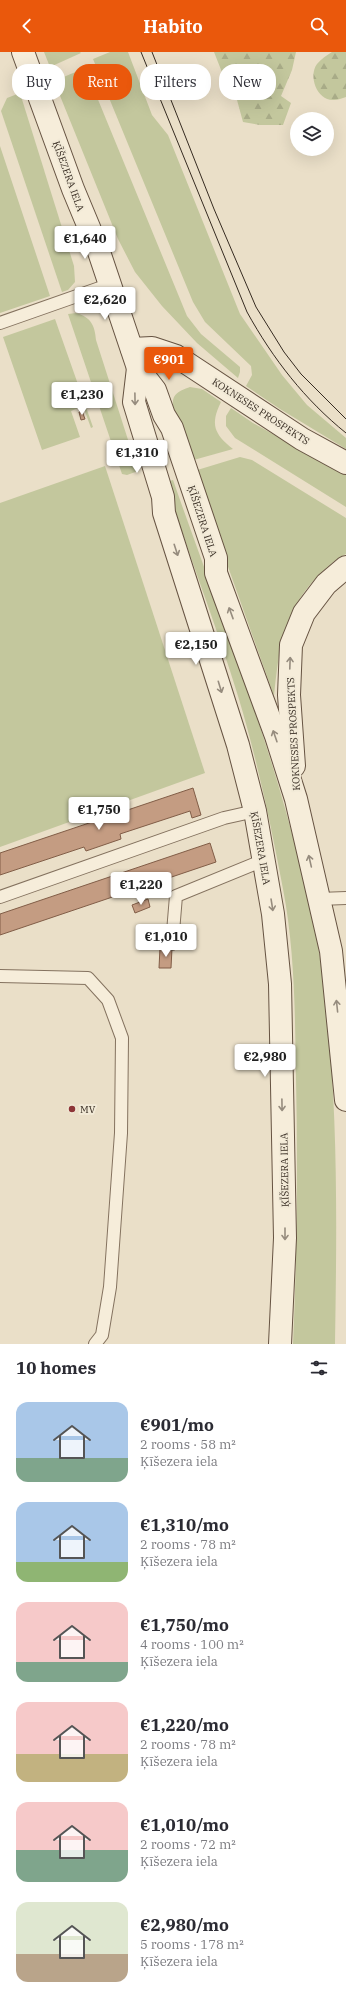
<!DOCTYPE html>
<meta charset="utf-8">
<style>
:root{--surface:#fff;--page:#f2f2f3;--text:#2b2b33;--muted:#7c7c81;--accent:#ea580c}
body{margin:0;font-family:"IBM Plex Serif",serif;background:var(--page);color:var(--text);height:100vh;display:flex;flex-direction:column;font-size:15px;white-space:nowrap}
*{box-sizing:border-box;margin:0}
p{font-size:13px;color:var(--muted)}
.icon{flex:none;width:22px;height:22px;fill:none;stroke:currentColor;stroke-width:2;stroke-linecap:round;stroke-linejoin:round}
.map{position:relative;height:1292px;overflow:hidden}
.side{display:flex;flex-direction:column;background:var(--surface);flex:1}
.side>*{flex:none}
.top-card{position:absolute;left:12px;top:12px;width:322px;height:36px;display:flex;gap:8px}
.buttons{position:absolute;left:290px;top:60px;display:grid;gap:8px}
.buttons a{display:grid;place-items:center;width:44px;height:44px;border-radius:50%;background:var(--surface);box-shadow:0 4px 16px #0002;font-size:20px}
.price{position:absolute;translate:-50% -34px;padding:0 9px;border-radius:4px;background:#fff;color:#222;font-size:13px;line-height:26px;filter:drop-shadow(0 1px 2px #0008)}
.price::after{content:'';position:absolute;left:50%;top:24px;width:12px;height:9px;margin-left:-6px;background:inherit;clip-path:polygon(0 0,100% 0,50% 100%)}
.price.active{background:var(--accent);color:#fff}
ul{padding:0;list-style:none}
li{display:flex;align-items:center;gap:12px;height:100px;padding:0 16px}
li span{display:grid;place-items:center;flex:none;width:112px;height:80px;border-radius:12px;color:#555}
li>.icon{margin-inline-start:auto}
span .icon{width:48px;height:48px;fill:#fffc;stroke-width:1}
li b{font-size:17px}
h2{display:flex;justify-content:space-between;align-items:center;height:48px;padding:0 16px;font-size:17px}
.chip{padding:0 14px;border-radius:16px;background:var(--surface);box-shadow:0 4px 16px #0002;font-size:14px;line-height:36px}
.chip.active{background:var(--accent);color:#fff}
header{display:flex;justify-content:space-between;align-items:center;height:52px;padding:0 16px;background:var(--accent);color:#fff;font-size:18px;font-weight:700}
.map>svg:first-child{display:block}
.green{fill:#c3c79d}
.forest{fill:url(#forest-firs)}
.building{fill:#c49c82;stroke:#815d47}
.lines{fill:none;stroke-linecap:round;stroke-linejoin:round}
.lane-casing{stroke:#84725f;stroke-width:14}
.secondary-casing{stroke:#665342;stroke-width:24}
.lane{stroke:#f6edda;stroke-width:12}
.secondary{stroke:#f6edda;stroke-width:22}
.tram{stroke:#362b21;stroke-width:1}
.oneway{stroke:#968c7e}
.poi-dot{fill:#8d3537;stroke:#f2ead7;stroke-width:1.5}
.labels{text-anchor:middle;stroke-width:4;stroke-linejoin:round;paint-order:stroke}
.street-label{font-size:10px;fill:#362b21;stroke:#f2ead7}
.poi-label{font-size:10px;fill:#362b21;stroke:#f2ead7;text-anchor:start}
</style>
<header><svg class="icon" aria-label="back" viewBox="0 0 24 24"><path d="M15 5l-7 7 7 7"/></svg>Habito<svg class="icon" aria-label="search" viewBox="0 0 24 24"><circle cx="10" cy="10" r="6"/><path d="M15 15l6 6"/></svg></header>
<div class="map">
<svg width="346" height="1292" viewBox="0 0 346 1292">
<defs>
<pattern id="forest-firs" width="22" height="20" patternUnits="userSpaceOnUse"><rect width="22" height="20" fill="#c3c79d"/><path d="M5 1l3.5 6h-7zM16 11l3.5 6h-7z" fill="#a8ab87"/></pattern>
</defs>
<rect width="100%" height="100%" fill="#eadfc8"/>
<g class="green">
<polygon points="44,0 80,0 81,1 50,15"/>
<polygon points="110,0 128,0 152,63 168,83 240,262 282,323 307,353 346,386 346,397 280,357 246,334 252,323 251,314 205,270 193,250 93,7"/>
<polygon points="85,16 187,264 201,282 240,315 240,320 238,326 197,291 162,254 135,220 118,187 54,29"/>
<polygon points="20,41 74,214 75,230 68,238 62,240 1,59 7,46"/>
<polygon points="0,94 50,244 0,261"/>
<path d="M76,261c15,4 19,13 20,27l42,131 -11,4 -5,-1 -54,-160z"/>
<polygon points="55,267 93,375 91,376 83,354 71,359 80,385 42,398 3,285"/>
<path d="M190,335l12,2 19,13c-11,22 -7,32 12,47l-43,12c-4,-14 -22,-52 -16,-64 3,-6 11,-8 16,-10z"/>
<polygon points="231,356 253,371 346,423 346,455 235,386 226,374 226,364"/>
<path d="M240,405l12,3 94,58v36c-12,6 -19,13 -29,23 -34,35 -38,72 -43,119l-80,-225z"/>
<polygon points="105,414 205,721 0,795 0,451"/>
<path d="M173,428c44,126 94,251 126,381 8,30 16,60 20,91 20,130 18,262 16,392h-42c4,-88 5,-177 3,-265 -1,-63 -1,-128 -13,-190 -12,-64 -26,-130 -45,-193 -22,-72 -50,-142 -72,-214z"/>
</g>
<g class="forest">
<polygon points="214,0 296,0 292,18 281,44 291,51 283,73 260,73 243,70 237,48 227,33"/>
<path d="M332,0h14v45c-4,1 -8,3 -12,3 -17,1 -26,-24 -17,-36 4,-5 10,-9 15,-12z"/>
</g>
<g class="building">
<polygon points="82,359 85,367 81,368 79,360"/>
<polygon points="193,736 201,763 192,766 190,759 120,782 121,787 86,799 84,795 0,823 0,801"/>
<polygon points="210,791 216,810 0,883 0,862"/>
<polygon points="148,847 150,855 135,861 132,853"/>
<polygon points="160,896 172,896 171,916 159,916"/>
</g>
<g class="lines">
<g class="lane-casing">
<g id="lane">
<polyline points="0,271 111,232"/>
<polyline points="0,845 224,766 255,759"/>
<polyline points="319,847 346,846"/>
<polyline points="172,892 176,844 264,808"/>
<polyline points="0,924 88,926 108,948 122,986 121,1081 110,1235 102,1283 95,1292"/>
</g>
</g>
<g class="secondary-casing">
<g id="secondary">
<polyline points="23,0 73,137 98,197 138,316 155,338 164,363 172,376 216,506 216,521 276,684 296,747 331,899 346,1048"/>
<polyline points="132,297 152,296 176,304 302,387 346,411"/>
<polyline points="138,316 134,350 163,445 164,461 238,693 255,759 273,862 280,932 285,1186 280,1292"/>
<polyline points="294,714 289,643 291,593 304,561 326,532 346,515"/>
</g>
</g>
<use href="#lane" class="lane"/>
<use href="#secondary" class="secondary"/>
<g class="tram">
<path d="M141,0l106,260c26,47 58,88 99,121"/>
<polyline points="152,0 214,157 256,255 284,300 301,322 346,367"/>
</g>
</g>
<defs><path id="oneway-shaft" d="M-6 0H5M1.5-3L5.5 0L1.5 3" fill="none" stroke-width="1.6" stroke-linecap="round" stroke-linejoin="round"/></defs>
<g class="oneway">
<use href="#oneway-shaft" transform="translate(135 347) rotate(89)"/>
<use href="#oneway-shaft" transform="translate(176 498) rotate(72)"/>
<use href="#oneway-shaft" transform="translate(231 561) rotate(-110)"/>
<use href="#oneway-shaft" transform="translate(290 611) rotate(-88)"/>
<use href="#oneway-shaft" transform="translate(220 635) rotate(73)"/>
<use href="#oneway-shaft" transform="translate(275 684) rotate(-109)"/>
<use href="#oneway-shaft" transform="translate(310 809) rotate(-103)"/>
<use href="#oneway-shaft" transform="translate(272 853) rotate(81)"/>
<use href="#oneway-shaft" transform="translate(337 954) rotate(-96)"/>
<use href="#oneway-shaft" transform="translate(282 1053) rotate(89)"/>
<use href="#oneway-shaft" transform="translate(285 1182) rotate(90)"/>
</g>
<circle class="poi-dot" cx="72" cy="1057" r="4"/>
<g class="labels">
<g class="street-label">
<text transform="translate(69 124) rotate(70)" y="4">ĶĪŠEZERA IELA</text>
<text transform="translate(261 359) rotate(33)" y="4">KOKNESES PROSPEKTS</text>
<text transform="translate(203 469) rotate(72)" y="4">ĶĪŠEZERA IELA</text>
<text transform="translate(293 682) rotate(-93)" y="4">KOKNESES PROSPEKTS</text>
<text transform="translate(261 796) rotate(80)" y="4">ĶĪŠEZERA IELA</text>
<text transform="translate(284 1118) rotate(-91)" y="4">ĶĪŠEZERA IELA</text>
</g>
<g class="poi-label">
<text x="80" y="1061">MV</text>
</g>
</g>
</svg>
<div class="buttons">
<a><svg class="icon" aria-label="layers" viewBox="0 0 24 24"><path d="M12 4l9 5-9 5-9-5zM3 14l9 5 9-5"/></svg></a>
</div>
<b class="price" style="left:85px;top:208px">€1,640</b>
<b class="price" style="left:105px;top:269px">€2,620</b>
<b class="price active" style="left:169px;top:329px">€901</b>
<b class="price" style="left:82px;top:364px">€1,230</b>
<b class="price" style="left:137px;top:422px">€1,310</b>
<b class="price" style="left:196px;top:614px">€2,150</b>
<b class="price" style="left:99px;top:779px">€1,750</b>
<b class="price" style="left:141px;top:854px">€1,220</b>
<b class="price" style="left:166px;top:906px">€1,010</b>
<b class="price" style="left:265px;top:1026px">€2,980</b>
<div class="top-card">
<a class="chip">Buy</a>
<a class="chip active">Rent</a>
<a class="chip">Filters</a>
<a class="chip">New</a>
</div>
</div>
<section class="side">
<h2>10 homes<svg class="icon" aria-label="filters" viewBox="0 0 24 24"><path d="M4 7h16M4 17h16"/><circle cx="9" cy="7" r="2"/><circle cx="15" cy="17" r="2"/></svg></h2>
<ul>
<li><span style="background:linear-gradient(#a9c7e8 70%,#7fa58c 0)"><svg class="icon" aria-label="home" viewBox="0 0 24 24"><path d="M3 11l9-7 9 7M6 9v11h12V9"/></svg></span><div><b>€901/mo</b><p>2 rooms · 58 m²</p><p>Ķīšezera iela</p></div></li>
<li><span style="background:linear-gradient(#a9c7e8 75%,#8fb573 0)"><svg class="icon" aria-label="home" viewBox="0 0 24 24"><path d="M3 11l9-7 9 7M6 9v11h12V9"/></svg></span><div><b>€1,310/mo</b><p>2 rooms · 78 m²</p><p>Ķīšezera iela</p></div></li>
<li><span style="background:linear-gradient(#f6c9c9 75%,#7fa58c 0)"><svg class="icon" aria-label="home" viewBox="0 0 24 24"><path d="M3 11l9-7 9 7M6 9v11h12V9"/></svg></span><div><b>€1,750/mo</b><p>4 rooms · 100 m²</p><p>Ķīšezera iela</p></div></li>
<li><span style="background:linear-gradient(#f6c9c9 65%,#c2b280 0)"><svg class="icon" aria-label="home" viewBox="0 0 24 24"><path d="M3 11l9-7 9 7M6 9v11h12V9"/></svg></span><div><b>€1,220/mo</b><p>2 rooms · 78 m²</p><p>Ķīšezera iela</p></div></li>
<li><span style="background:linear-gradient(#f6c9c9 60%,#7fa58c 0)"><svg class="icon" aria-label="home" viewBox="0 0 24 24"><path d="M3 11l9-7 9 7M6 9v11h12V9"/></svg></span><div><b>€1,010/mo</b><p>2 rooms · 72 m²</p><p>Ķīšezera iela</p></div></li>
<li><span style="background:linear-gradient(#dfe7d0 65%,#b9a48a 0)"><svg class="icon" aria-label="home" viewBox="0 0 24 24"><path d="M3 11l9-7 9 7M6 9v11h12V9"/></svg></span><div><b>€2,980/mo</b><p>5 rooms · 178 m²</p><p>Ķīšezera iela</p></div></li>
</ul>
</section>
